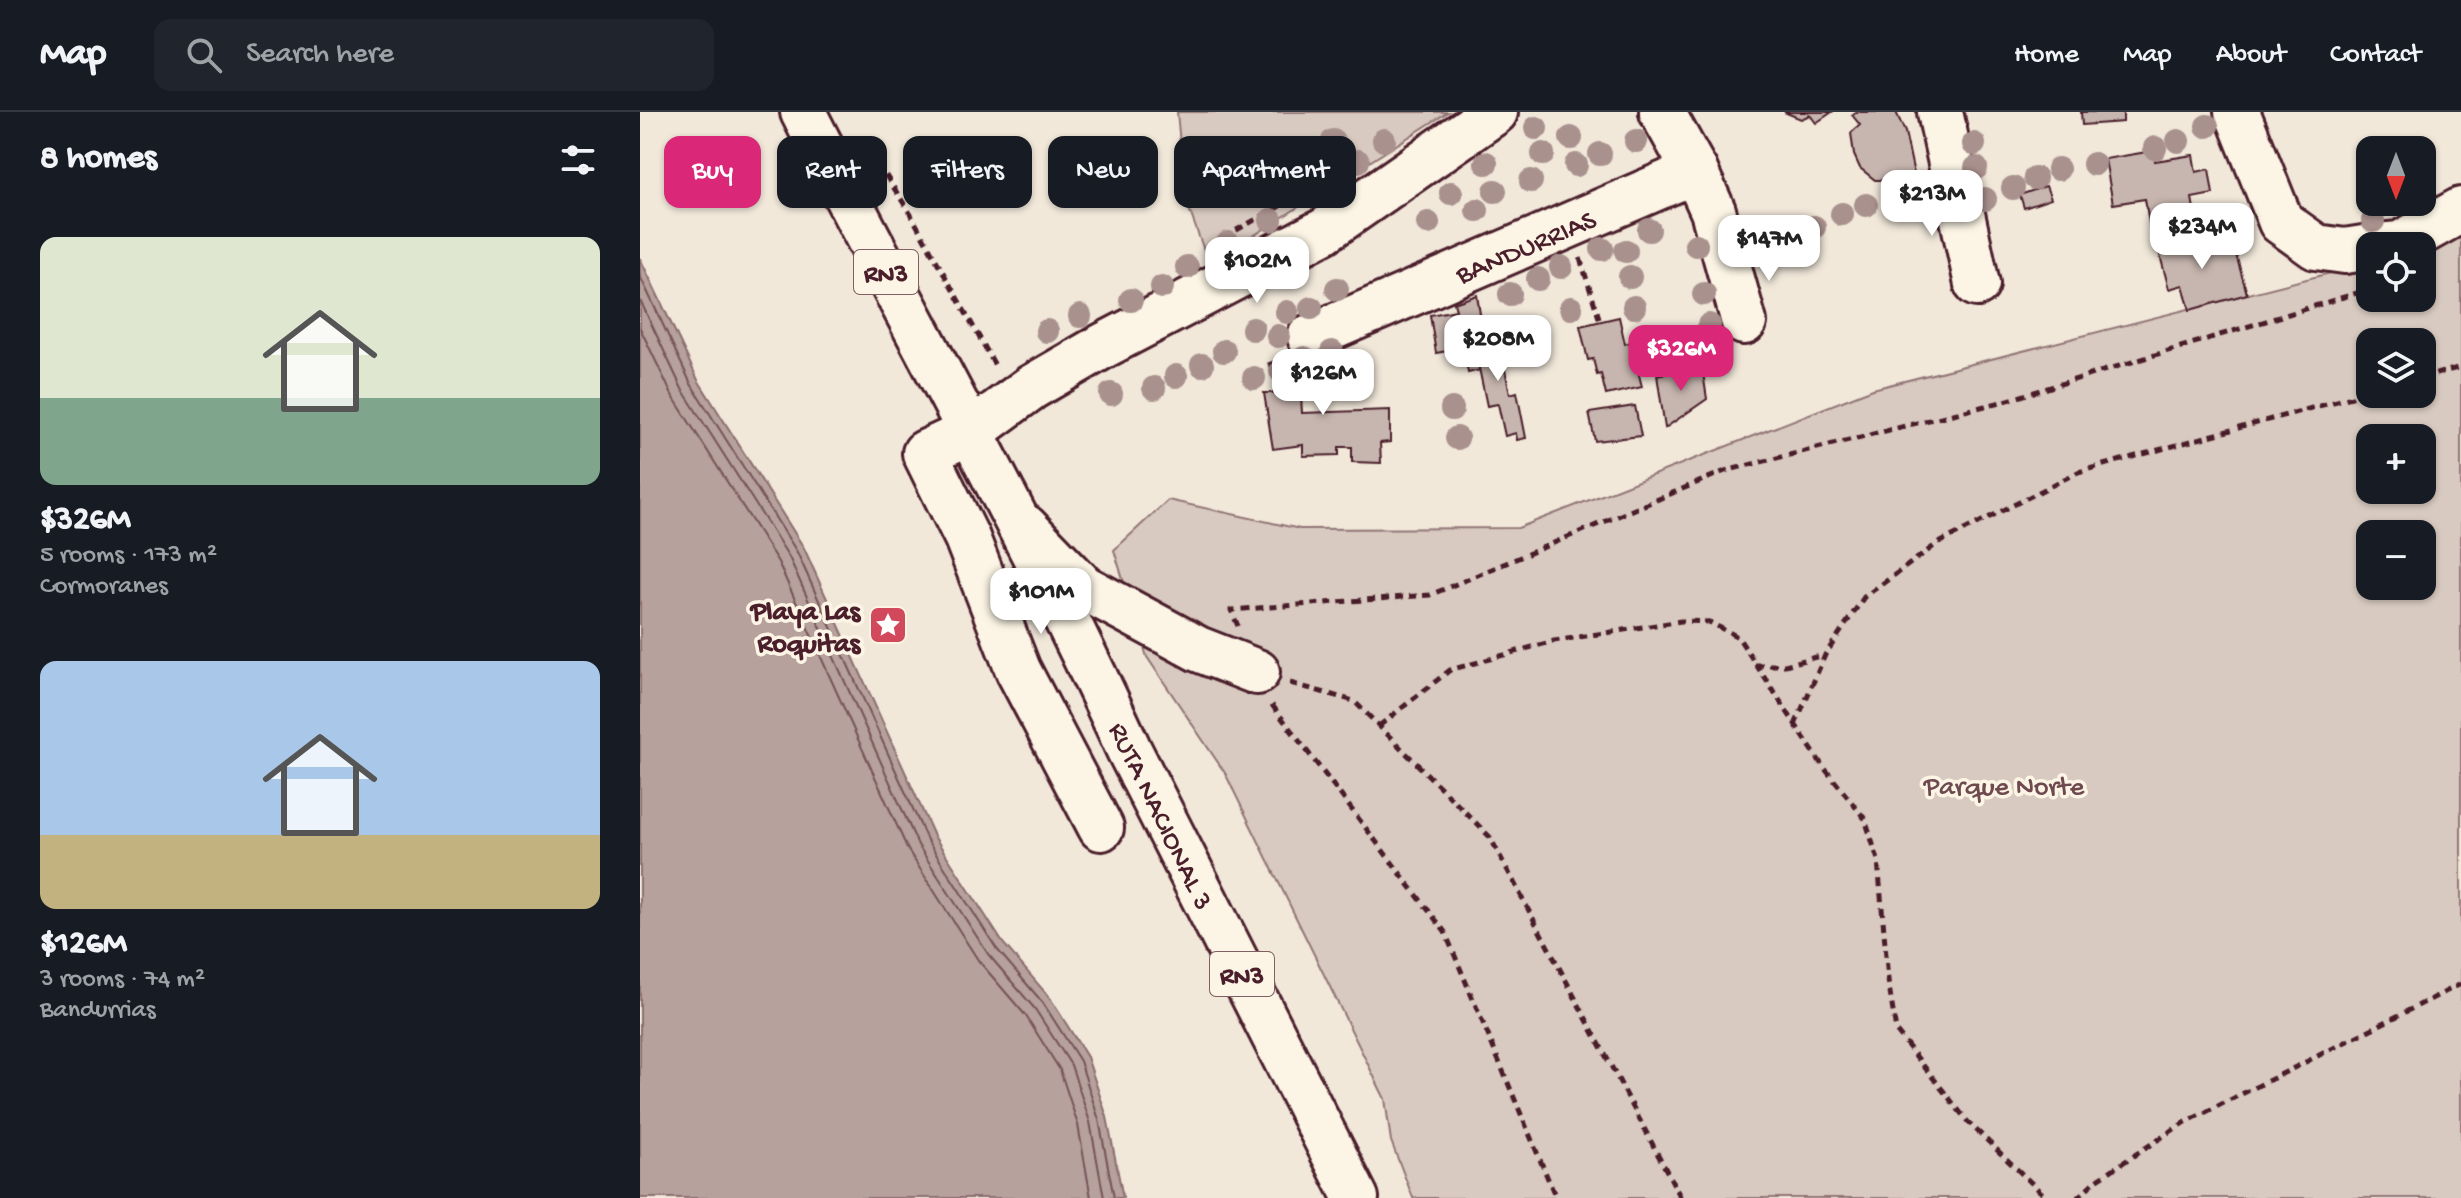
<!DOCTYPE html>
<meta charset="utf-8">
<style>
:root{--surface:#171b24;--page:#20242c;--text:#f1f3f6;--muted:#9ea1a6;--line:#363941;--accent:#db2777}
body{margin:0;font-family:"Gochi Hand",sans-serif;background:var(--page);color:var(--text);height:100vh;display:flex;flex-direction:column;font-size:30px;white-space:nowrap}
*{box-sizing:border-box;margin:0}
p{font-size:26px;color:var(--muted)}
.icon{flex:none;width:44px;height:44px;fill:none;stroke:currentColor;stroke-width:2;stroke-linecap:round;stroke-linejoin:round}
.map{position:relative;flex:1;overflow:hidden}
.sheet{display:flex;flex-direction:column;background:var(--surface);width:640px}
.sheet>*{flex:none}
.guide{position:absolute;left:24px;top:24px;width:760px;height:72px;display:flex;gap:16px}
.needle{width:52px;rotate:180deg}
.tools{position:absolute;left:1716px;top:24px;display:grid;gap:16px}
.tools a{display:grid;place-items:center;width:80px;height:80px;border-radius:16px;background:var(--surface);box-shadow:0 2px 6px #0004;font-size:40px}
.price{position:absolute;translate:-50% -68px;padding:0 18px;border-radius:16px;background:#fff;color:#222;font-size:26px;line-height:52px;filter:drop-shadow(0 2px 4px #0008)}
.price::after{content:'';position:absolute;left:50%;top:48px;width:24px;height:18px;margin-left:-12px;background:inherit;clip-path:polygon(0 0,100% 0,50% 100%)}
.price.selected{background:var(--accent);color:#fff}
ul{padding:0;list-style:none}
li{display:grid;align-content:center;gap:16px;height:424px;padding:0 40px}
li span{display:grid;place-items:center;height:248px;border-radius:16px;color:#555}
li>.icon{margin-inline-start:auto}
span .icon{width:144px;height:144px;fill:#fffc;stroke-width:1}
li b{font-size:34px}
h2{display:flex;justify-content:space-between;align-items:center;height:96px;padding:0 40px;font-size:34px}
.chip{padding:0 28px;border-radius:16px;background:var(--surface);box-shadow:0 2px 6px #0004;font-size:28px;line-height:72px}
.chip.selected{background:var(--accent);color:#fff}
header{display:flex;align-items:center;gap:48px;box-sizing:border-box;height:112px;padding:0 40px;background:var(--surface);border-bottom:2px solid var(--line)}
header strong{font-size:38px}
nav{display:flex;gap:44px;margin-inline-start:auto;font-size:28px}
.search{width:560px;height:72px;background:var(--page);display:flex;align-items:center;gap:20px;box-sizing:border-box;padding:0 28px;border-radius:16px;color:var(--muted);font-size:30px}
main{display:flex;flex:1;min-height:0}
.map>svg:first-child{display:block}
.green{fill:#d8cac0;stroke:#917476;stroke-width:2;fill-rule:evenodd}
.water{fill:#b6a19c;stroke:#8b6d6f;stroke-width:2}
.lines{fill:none;stroke-linecap:round;stroke-linejoin:round}
.shore{stroke:#755358;stroke-width:2}
.building{fill:#c7b6af;stroke:#4a1f2b;stroke-width:2}
.minor-casing{stroke:#4a1f2b;stroke-width:50}
.highway-casing{stroke:#4a1f2b;stroke-width:50}
.path{stroke:#4a1f2b;stroke-width:5;stroke-dasharray:8 6;stroke-linecap:butt}
.minor{stroke:#fcf5e5;stroke-width:44}
.highway{stroke:#fcf5e5;stroke-width:44}
.tree{fill:#a9918e}
.labels{text-anchor:middle;stroke-width:7;stroke-linejoin:round;paint-order:stroke}
.shield{fill:#fcf5e5;stroke:#7f5f63;stroke-width:2}
.shield-label{font-size:26px;font-weight:bold;fill:#4a1f2b}
.street-label{font-size:28px;fill:#4a1f2b;stroke:#fcf5e5}
.poi-label{font-size:28px;font-weight:bold;fill:#4a1f2b;stroke:#fcf5e5;text-anchor:end}
.park-label{font-size:28px;fill:#6e4a50;stroke:#fcf5e5}
</style>
<header>
<strong>Map</strong>
<div class="search"><svg class="icon" aria-label="search" viewBox="0 0 24 24"><circle cx="10" cy="10" r="6"/><path d="M15 15l6 6"/></svg>Search here</div>
<nav><a>Home</a><a>Map</a><a>About</a><a>Contact</a></nav>
</header>
<main>
<section class="sheet">
<h2>8 homes<svg class="icon" aria-label="filters" viewBox="0 0 24 24"><path d="M4 7h16M4 17h16"/><circle cx="9" cy="7" r="2"/><circle cx="15" cy="17" r="2"/></svg></h2>
<ul>
<li><span style="background:linear-gradient(#dfe7d0 65%,#7fa58c 0)"><svg class="icon" aria-label="home" viewBox="0 0 24 24"><path d="M3 11l9-7 9 7M6 9v11h12V9"/></svg></span><div><b>$326M</b><p>5 rooms · 173 m²</p><p>Cormoranes</p></div></li>
<li><span style="background:linear-gradient(#a9c7e8 70%,#c2b280 0)"><svg class="icon" aria-label="home" viewBox="0 0 24 24"><path d="M3 11l9-7 9 7M6 9v11h12V9"/></svg></span><div><b>$126M</b><p>3 rooms · 74 m²</p><p>Bandurrias</p></div></li>
</ul>
</section>
<div class="map">
<svg width="1821" height="1086" viewBox="0 0 1821 1086">
<rect width="100%" height="100%" fill="#f1e8da"/>
<filter id="ink" filterUnits="userSpaceOnUse"><feTurbulence type="fractalNoise" baseFrequency=".0125" numOctaves="2"/><feDisplacementMap in="SourceGraphic" scale="16" xChannelSelector="R" yChannelSelector="G"/><feConvolveMatrix kernelMatrix="1 2 1 2 8 2 1 2 1" color-interpolation-filters="sRGB"/></filter>
<g filter="url(#ink)">
<g class="green">
<polygon points="537,0 808,0 569,152 545,86"/>
<path d="M1821,98v988h-1048l-22,-57 -6,-42 -160,-326 -78,-116 -33,-107 54,-50 132,29 218,-1 355,-139 497,-126v35h52v-52zM1730,230h52v52h-52zM1730,326h52v52h-52zM1730,422h52v52h-52z"/>
</g>
<polygon class="water" points="0,146 58,268 164,436 294,724 363,831 410,886 447,945 467,1005 483,1086 0,1086"/>
<g class="lines">
<g class="shore">
<polyline points="0,164 51,272 157,440 287,728 356,836 403,891 440,949 459,1008 474,1086"/>
<polyline points="0,188 42,277 149,445 278,733 348,842 395,897 431,953 450,1010 464,1086"/>
<polyline points="0,216 32,283 138,450 268,738 338,848 386,904 420,958 438,1013 451,1086"/>
</g>
</g>
<g class="building">
<polygon points="1144,0 1192,0 1176,11 1170,3 1161,7"/>
<polygon points="1216,0 1256,0 1265,20 1274,62 1244,68 1235,68 1220,56 1214,43 1211,21 1220,13 1212,3"/>
<polygon points="1441,0 1483,0 1483,10 1442,13"/>
<polygon points="1513,39 1515,49 1553,43 1556,60 1569,57 1573,82 1552,86 1554,97 1540,99 1543,117 1511,123 1505,87 1473,92 1465,47"/>
<polygon points="1406,74 1411,87 1384,96 1380,83"/>
<polygon points="1572,121 1579,144 1595,139 1607,182 1550,198 1543,173 1529,177 1518,136"/>
<polygon points="837,183 843,221 832,223 840,258 828,261 824,236 796,241 790,203 816,198 814,191"/>
<polygon points="979,205 985,232 991,230 1002,275 966,283 961,262 957,263 953,247 948,248 940,214"/>
<polygon points="857,218 870,282 877,280 886,326 877,328 876,321 865,324 858,292 847,294 832,223"/>
<polygon points="689,244 704,282 661,284 662,301 750,298 750,330 740,331 741,351 712,350 712,335 699,335 699,343 663,344 663,333 633,337 624,281 635,281 635,264"/>
<polygon points="1062,254 1067,287 1025,316 1017,263"/>
<polygon points="995,294 1001,324 955,329 949,301"/>
</g>
<g class="lines">
<g class="minor-casing">
<g id="minor">
<polyline points="1022,0 1055,59 1073,99 1104,210"/>
<polyline points="1300,0 1337,172"/>
<polyline points="1597,0 1641,110 1676,135 1705,139 1730,135"/>
<polyline points="1738,134 1760,132 1821,98"/>
<polyline points="670,225 1055,59"/>
<polyline points="385,415 443,475 558,537 617,560"/>
<polyline points="461,716 378,558 327,426 285,341 332,319 392,275 463,234 684,119 855,0"/>
</g>
</g>
<g class="highway-casing">
<path id="highway" d="M163,0c108,213 227,421 326,638l227,448"/>
</g>
<g class="path">
<polyline points="223,28 270,101 357,257"/>
<polyline points="584,125 691,66"/>
<polyline points="940,146 960,209"/>
<polyline points="628,253 642,248"/>
<polyline points="697,264 726,256 722,246 724,245"/>
<polyline points="1782,266 1821,255"/>
<polyline points="598,514 591,498 790,483 1085,359 1365,289 1730,177"/>
<polyline points="1115,553 1145,553 1184,543"/>
<polyline points="650,571 714,589 850,725 1041,1086"/>
<polyline points="632,593 805,820 916,1086"/>
<polyline points="1155,613 1185,543 1224,485 1297,432 1438,360 1730,280"/>
<polyline points="739,614 810,558 914,529 1041,509 1069,510 1098,525 1182,653 1225,707 1238,748 1248,868 1256,919 1328,1010 1407,1086"/>
<polyline points="1437,1086 1455,1069 1542,1012 1821,872"/>
</g>
<use href="#minor" class="minor"/>
<use href="#highway" class="highway"/>
</g>
<g class="tree">
<circle cx="1567" cy="14" r="12"/>
<circle cx="896" cy="16" r="12"/>
<circle cx="931" cy="26" r="12"/>
<circle cx="744" cy="28" r="12"/>
<circle cx="693" cy="29" r="12"/>
<circle cx="996" cy="29" r="12"/>
<circle cx="1538" cy="29" r="12"/>
<circle cx="1334" cy="32" r="12"/>
<circle cx="1515" cy="36" r="12"/>
<circle cx="903" cy="42" r="12"/>
<circle cx="960" cy="42" r="12"/>
<circle cx="718" cy="49" r="12"/>
<circle cx="846" cy="51" r="12"/>
<circle cx="1454" cy="52" r="12"/>
<circle cx="936" cy="53" r="12"/>
<circle cx="1336" cy="56" r="12"/>
<circle cx="1418" cy="57" r="12"/>
<circle cx="693" cy="60" r="12"/>
<circle cx="1395" cy="66" r="12"/>
<circle cx="891" cy="69" r="12"/>
<circle cx="1282" cy="71" r="12"/>
<circle cx="1373" cy="76" r="12"/>
<circle cx="855" cy="79" r="12"/>
<circle cx="811" cy="81" r="12"/>
<circle cx="1254" cy="83" r="12"/>
<circle cx="1345" cy="87" r="12"/>
<circle cx="1226" cy="93" r="12"/>
<circle cx="837" cy="98" r="12"/>
<circle cx="1202" cy="102" r="12"/>
<circle cx="631" cy="108" r="12"/>
<circle cx="1733" cy="109" r="12"/>
<circle cx="788" cy="111" r="12"/>
<circle cx="1174" cy="115" r="12"/>
<circle cx="1009" cy="118" r="12"/>
<circle cx="1144" cy="125" r="12"/>
<circle cx="588" cy="131" r="12"/>
<circle cx="1121" cy="132" r="12"/>
<circle cx="1056" cy="133" r="12"/>
<circle cx="962" cy="137" r="12"/>
<circle cx="986" cy="139" r="12"/>
<circle cx="547" cy="155" r="12"/>
<circle cx="921" cy="155" r="12"/>
<circle cx="990" cy="165" r="12"/>
<circle cx="898" cy="167" r="12"/>
<circle cx="522" cy="175" r="12"/>
<circle cx="697" cy="177" r="12"/>
<circle cx="870" cy="182" r="12"/>
<circle cx="1064" cy="182" r="12"/>
<circle cx="491" cy="188" r="12"/>
<circle cx="994" cy="195" r="12"/>
<circle cx="671" cy="196" r="12"/>
<circle cx="931" cy="196" r="12"/>
<circle cx="647" cy="200" r="12"/>
<circle cx="440" cy="204" r="12"/>
<circle cx="1069" cy="213" r="12"/>
<circle cx="613" cy="217" r="12"/>
<circle cx="407" cy="219" r="12"/>
<circle cx="638" cy="224" r="12"/>
<circle cx="584" cy="239" r="12"/>
<circle cx="692" cy="240" r="12"/>
<circle cx="1077" cy="240" r="12"/>
<circle cx="664" cy="246" r="12"/>
<circle cx="562" cy="253" r="12"/>
<circle cx="641" cy="259" r="12"/>
<circle cx="536" cy="264" r="12"/>
<circle cx="614" cy="266" r="12"/>
<circle cx="514" cy="276" r="12"/>
<circle cx="471" cy="282" r="12"/>
<circle cx="812" cy="297" r="12"/>
<circle cx="817" cy="326" r="12"/>
</g>
</g>
<defs>
<g id="sight-square" transform="scale(2)"><rect x="-9" y="-9" width="18" height="18" rx="4" fill="#d1495b" stroke="#fcf5e5"/><path d="M0-6L1.8-2.2L6-1.7L2.9 1.2L3.7 5.4L0 3.3L-3.7 5.4L-2.9 1.2L-6-1.7L-1.8-2.2Z" fill="#fff"/></g>
</defs>
<g fill-rule="evenodd">
<use href="#sight-square" x="248" y="513"/>
</g>
<g class="labels">
<g class="shield">
<rect x="214" y="138" width="64" height="44" rx="6"/>
<rect x="570" y="840" width="64" height="44" rx="6"/>
</g>
<g class="shield-label">
<text x="246" y="169">RN3</text>
<text x="602" y="871">RN3</text>
</g>
<g class="street-label">
<text transform="translate(885 133) rotate(-23)" y="10">BANDURRIAS</text>
<text transform="translate(523 703) rotate(64)" y="10">RUTA NACIONAL 3</text>
</g>
<g class="poi-label">
<text x="220" y="507">Playa Las<tspan x="220" dy="32">Roquitas</tspan></text>
</g>
<g class="park-label">
<text x="1364" y="682">Parque Norte</text>
</g>
</g>
</svg>
<div class="tools">
<a><svg class="needle" viewBox="-14 -14 28 28"><path d="M0-13l5 13h-10z" fill="#e53935"/><path d="M0 13l5-13h-10z" fill="#9ea1a6"/></svg></a>
<a><svg class="icon" aria-label="locate" viewBox="0 0 24 24"><circle cx="12" cy="12" r="6"/><path d="M12 2v4M12 18v4M2 12h4M18 12h4"/></svg></a>
<a><svg class="icon" aria-label="layers" viewBox="0 0 24 24"><path d="M12 4l9 5-9 5-9-5zM3 14l9 5 9-5"/></svg></a>
<a>+</a>
<a>−</a>
</div>
<b class="price" style="left:1292px;top:126px">$213M</b>
<b class="price" style="left:1562px;top:159px">$234M</b>
<b class="price" style="left:1129px;top:171px">$147M</b>
<b class="price" style="left:617px;top:193px">$102M</b>
<b class="price" style="left:858px;top:271px">$208M</b>
<b class="price selected" style="left:1041px;top:281px">$326M</b>
<b class="price" style="left:683px;top:305px">$126M</b>
<b class="price" style="left:401px;top:524px">$101M</b>
<div class="guide">
<a class="chip selected">Buy</a>
<a class="chip">Rent</a>
<a class="chip">Filters</a>
<a class="chip">New</a>
<a class="chip">Apartment</a>
</div>
</div>
</main>
